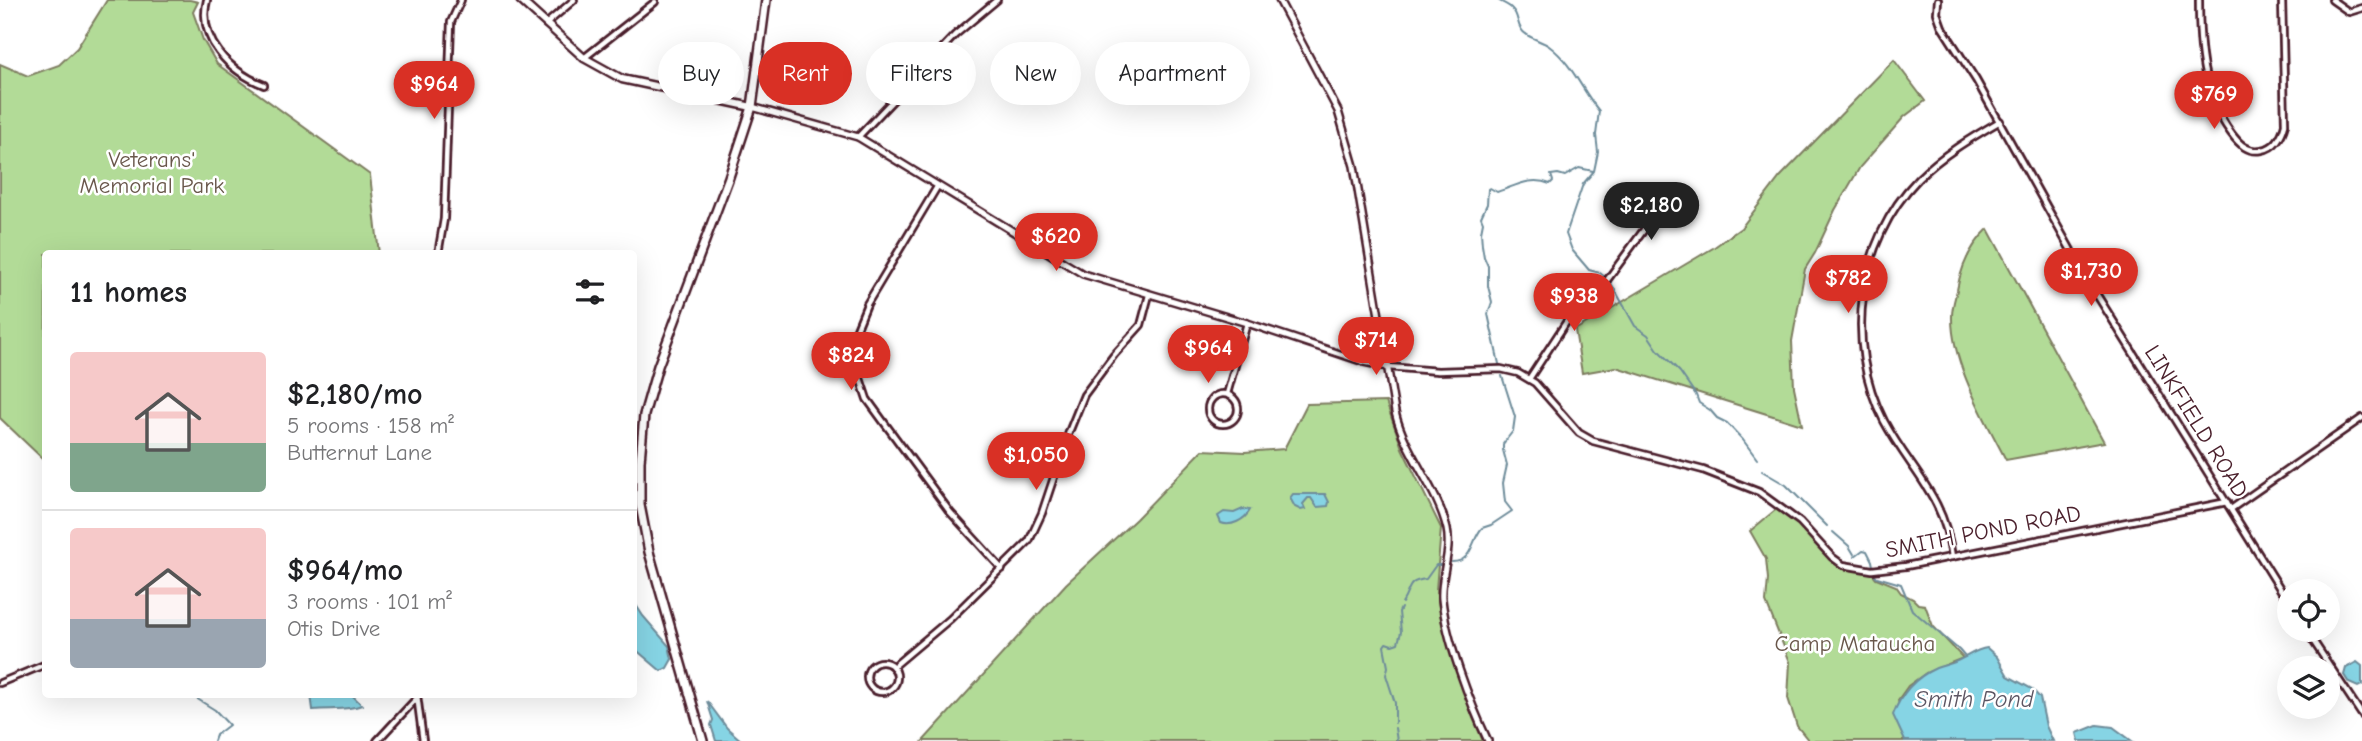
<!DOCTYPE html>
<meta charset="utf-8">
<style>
:root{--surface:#fff;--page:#f6f6f6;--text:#202124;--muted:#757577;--line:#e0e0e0;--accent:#d93025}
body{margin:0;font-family:"Comic Neue",sans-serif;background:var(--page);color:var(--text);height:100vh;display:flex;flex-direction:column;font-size:26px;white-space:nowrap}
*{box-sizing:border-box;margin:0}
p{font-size:23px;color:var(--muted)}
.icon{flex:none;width:38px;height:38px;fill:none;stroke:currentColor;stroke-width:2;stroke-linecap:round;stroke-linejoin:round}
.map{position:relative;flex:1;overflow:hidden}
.side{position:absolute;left:42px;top:250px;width:595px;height:448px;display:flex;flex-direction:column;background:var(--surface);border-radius:7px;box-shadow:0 7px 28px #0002}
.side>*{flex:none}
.banner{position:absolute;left:658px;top:42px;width:665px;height:63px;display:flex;gap:14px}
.tools{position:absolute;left:2277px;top:579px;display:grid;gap:14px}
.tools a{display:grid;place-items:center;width:63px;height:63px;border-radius:50%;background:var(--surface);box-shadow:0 7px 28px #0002;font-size:35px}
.price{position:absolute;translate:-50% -60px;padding:0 16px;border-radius:24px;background:var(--accent);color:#fff;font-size:23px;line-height:46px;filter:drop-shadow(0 2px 4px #0008)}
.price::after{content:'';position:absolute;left:50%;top:42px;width:21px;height:16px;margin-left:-10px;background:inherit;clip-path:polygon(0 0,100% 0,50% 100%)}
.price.selected{background:#222;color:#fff}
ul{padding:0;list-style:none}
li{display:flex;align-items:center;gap:21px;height:175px;padding:0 28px}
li+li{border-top:2px solid var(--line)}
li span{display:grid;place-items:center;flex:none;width:196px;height:140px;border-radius:7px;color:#555}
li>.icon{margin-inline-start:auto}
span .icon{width:84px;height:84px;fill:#fffc;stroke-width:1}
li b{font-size:30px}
h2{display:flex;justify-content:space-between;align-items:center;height:84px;padding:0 28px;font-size:30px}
.tag{padding:0 24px;border-radius:32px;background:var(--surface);box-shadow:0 7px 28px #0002;font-size:24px;line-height:63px}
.tag.selected{background:var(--accent);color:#fff}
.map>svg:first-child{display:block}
.green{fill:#b2db97;stroke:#7e7d61;stroke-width:2}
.water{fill:#86d4e4;stroke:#6e8c9a;stroke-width:2}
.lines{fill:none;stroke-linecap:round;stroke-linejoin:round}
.stream{stroke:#6e8c9a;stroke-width:2}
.minor-casing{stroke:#4a1f2b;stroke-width:10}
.tertiary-casing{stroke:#4a1f2b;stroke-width:10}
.secondary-casing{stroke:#4a1f2b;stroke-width:11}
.primary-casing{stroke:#4a1f2b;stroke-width:12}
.minor{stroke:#fff;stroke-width:4.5}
.tertiary{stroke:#fff;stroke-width:5}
.secondary{stroke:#fff;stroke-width:6}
.primary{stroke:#fff;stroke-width:7}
.labels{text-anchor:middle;stroke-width:5;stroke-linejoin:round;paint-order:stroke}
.park-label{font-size:23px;fill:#69574b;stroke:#fff}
.street-label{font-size:23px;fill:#4a1f2b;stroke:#fff}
.water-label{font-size:24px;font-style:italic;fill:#5c5562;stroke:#fff}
</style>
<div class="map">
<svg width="2362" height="741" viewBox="0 0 2362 741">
<rect width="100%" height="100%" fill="#fff"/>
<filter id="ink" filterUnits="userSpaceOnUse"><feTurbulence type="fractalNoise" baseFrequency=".0143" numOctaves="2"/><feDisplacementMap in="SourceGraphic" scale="14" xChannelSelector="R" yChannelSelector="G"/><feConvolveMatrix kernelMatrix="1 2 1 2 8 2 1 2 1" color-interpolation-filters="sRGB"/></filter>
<g filter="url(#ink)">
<g class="green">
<polygon points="107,0 190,0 198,2 193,12 203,40 217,64 370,175 379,254 46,254 45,461 0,418 0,64 28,76 59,65 77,48"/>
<polygon points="1894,60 1925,101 1904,117 1860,167 1835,210 1815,253 1805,269 1792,341 1794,387 1802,425 1616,367 1582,373 1575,330 1713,248 1741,228 1780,177"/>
<path d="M1988,229l116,213 -98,18c-21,-41 -55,-97 -54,-144 0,-9 3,-18 5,-26 4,-23 14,-45 31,-61z"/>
<polygon points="1386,402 1402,448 1441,528 1436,590 1442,623 1473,718 1483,741 923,741 1066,584 1136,519 1203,450 1245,452 1284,449 1307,404"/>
<path d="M1779,507c7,6 16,11 22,17 27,27 28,45 71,49l4,5 20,8 5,7 12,6 5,5 7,1 8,21 30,32 -37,15 -18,13 -10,14 7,41h-96l-12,-15 -9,-28 2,-36 -24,-60 2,-23 -2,-20 -16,-28z"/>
</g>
<g class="water">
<polygon points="1293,494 1325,494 1329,502 1328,506 1317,507 1311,498 1308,498 1303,504 1305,509 1301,510 1295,507 1290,498"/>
<path d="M1243,509l7,1c-5,10 -19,17 -29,13l-3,-7 6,-4 10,1z"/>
<polygon points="634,585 636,605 643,616 669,646 672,659 667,668 661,671 634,648"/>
<path d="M1987,648l10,9 11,19 24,13 8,9 6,28 7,15h-148l-12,-26c8,-22 21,-37 43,-47 7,-3 14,-3 21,-7 10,-4 19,-12 30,-13z"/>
<polygon points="2357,662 2362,666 2362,685 2358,687 2349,683 2344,675 2346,668"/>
<path d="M311,695h41l10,10c-16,6 -32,3 -49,5z"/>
<polygon points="707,701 727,728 742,741 716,741 711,725 713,720"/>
<polygon points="2097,725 2113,727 2132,741 2079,741 2077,733"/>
</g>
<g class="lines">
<g class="stream">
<path d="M1498,0c4,3 11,5 14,9 6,5 5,14 9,20 5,9 20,11 28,17 23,17 32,43 50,65l-3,24 2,17 -4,19 -11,13 -17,50 6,16 17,20 11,3 10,8 25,45 13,9 10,15 22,22 16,23 3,8 11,7 7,8 10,5 16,17 14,19"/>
<path d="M1499,364l-11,-50 4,-12 -4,-16v-20l-4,-9 -2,-12 -1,-13 2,-10 -2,-5 6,-13 1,-15 2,-1 7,4c19,-6 34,-16 53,-8l3,-3 -2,-6 7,-1 7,2 14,-8 14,3"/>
<polyline points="1762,471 1786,485 1827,526"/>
<polyline points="1833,532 1849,546 1855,556 1863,550 1867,551 1872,561 1873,566"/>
<path d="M1452,562c21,0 19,-22 30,-34l9,-3 21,-14 -7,-9 -2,-19 4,-18 -4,-15v-6l10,-13 2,-14 -13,-41"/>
<polyline points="1873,573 1877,577 1901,584 1912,610 1959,650 1965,657"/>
<path d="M1402,603c10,-15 3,-21 24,-24l10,-14h6"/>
<polyline points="191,695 215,710 229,725 216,735 214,741"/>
<polyline points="1395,723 1395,703 1386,675 1388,667 1384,646 1386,643 1392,645 1398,643 1401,632 1399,612 1401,608"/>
<polyline points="1395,728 1397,741"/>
</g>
<g class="minor-casing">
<g id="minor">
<path d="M207,0c-10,39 23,72 57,85"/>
<polyline points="1938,0 1937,13 1942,27 1976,80 2087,279 2289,603"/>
<path d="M2199,0c0,48 3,93 32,133 8,11 17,20 31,17 13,-2 20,-14 23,-26l-3,-124"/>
<polyline points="2332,0 2349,12 2362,8"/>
<polyline points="546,24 574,0"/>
<polyline points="584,58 655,2"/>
<polyline points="858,137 955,35 997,0"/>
<polyline points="937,187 867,304 856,331 856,366 867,399 883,421 950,512 1002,569"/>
<polyline points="438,254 444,219 451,22 461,0"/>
<polyline points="1388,367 1438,371 1501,369 1518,373 1535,383 1579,433 1593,441 1703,470 1759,492 1800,522 1832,557 1843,565 1872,570 1906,566 2227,502"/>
<polyline points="1529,379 1567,321 1605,283 1673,190"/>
<circle cx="1223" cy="409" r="15"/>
<polyline points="1227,394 1247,323"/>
<polyline points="2231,509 2362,418"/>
<path d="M1952,557c-8,-63 -41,-85 -68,-136 -40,-77 -27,-179 34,-242 24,-24 53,-41 82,-58"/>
<polyline points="2306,630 2362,715"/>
<circle cx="882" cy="677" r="15"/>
<polyline points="893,667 950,619 1029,541 1042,513 1069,432 1084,395 1114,355 1141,325 1149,295"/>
<polyline points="0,683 46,664"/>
<polyline points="417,695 423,741"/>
<polyline points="377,741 417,698"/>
</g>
</g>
<g class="tertiary-casing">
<g id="tertiary">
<path d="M1279,0l59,111 16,55 41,246c10,42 42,75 52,117 5,23 -7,47 -5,70 4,41 28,104 46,142"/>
<polyline points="752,107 858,137 1083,274 1247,323 1364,362 1388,367"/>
</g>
</g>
<g class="secondary-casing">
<polyline id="secondary" points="520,0 584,58 622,79 752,107"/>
</g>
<g class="primary-casing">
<polyline id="primary" points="703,741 649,552 640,505 640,461 644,415 658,366 729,177 752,107 766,0"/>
</g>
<use href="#minor" class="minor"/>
<use href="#tertiary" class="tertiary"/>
<use href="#secondary" class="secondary"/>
<use href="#primary" class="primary"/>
</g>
</g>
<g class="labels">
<g class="park-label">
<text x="152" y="167">Veterans'<tspan x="152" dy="26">Memorial Park</tspan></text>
<text x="1855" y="651">Camp Mataucha</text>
</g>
<g class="street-label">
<text transform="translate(2197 421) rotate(58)" y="8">LINKFIELD ROAD</text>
<text transform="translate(1983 531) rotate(-11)" y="8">SMITH POND ROAD</text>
</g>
<g class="water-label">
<text x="1974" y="707">Smith Pond</text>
</g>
</g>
</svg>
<div class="tools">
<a><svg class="icon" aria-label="locate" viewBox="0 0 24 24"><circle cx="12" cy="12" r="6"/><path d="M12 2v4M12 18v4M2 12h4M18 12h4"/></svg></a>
<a><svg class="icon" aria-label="layers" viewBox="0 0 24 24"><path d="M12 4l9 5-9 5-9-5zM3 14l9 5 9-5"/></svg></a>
</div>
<b class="price" style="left:434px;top:121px">$964</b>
<b class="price" style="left:2214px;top:131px">$769</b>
<b class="price selected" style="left:1651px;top:242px">$2,180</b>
<b class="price" style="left:1056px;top:273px">$620</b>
<b class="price" style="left:2091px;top:308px">$1,730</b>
<b class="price" style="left:1848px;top:315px">$782</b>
<b class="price" style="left:1574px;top:333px">$938</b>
<b class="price" style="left:1376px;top:377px">$714</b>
<b class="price" style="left:1208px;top:385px">$964</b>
<b class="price" style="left:851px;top:392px">$824</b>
<b class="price" style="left:1036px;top:492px">$1,050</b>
<div class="banner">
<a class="tag">Buy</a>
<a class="tag selected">Rent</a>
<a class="tag">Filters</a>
<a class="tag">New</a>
<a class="tag">Apartment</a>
</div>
<section class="side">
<h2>11 homes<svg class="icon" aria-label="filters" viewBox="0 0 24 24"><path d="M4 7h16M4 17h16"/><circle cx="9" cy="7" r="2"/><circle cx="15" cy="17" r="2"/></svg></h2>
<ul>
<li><span style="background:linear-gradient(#f6c9c9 65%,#7fa58c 0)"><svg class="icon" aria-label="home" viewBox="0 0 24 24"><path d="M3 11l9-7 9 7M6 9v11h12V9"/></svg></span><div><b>$2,180/mo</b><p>5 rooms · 158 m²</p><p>Butternut Lane</p></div></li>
<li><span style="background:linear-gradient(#f6c9c9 65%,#9aa5b1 0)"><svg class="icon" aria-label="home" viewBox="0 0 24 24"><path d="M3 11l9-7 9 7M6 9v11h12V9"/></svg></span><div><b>$964/mo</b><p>3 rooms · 101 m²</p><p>Otis Drive</p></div></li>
</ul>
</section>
</div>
